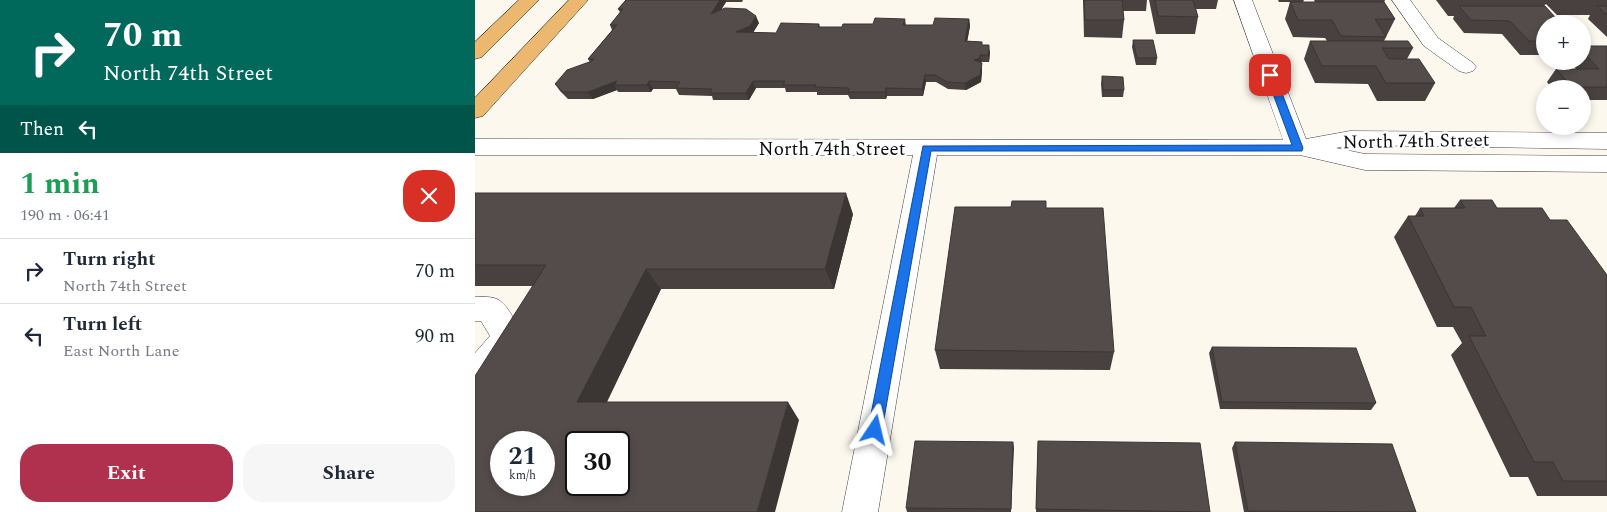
<!DOCTYPE html>
<meta charset="utf-8">
<style>
body{margin:0;font-family:Spectral,serif;background:#f6f6f7;color:#1f2937;height:100vh;display:flex;flex-direction:column;font-size:19px;white-space:nowrap}
*{box-sizing:border-box;margin:0}
p{font-size:16px;color:#747a83}
.icon{flex:none;width:28px;height:28px;fill:none;stroke:currentColor;stroke-width:2;stroke-linecap:round;stroke-linejoin:round}
.map{position:relative;flex:1;overflow:hidden}
.panel{display:flex;flex-direction:column;background:#fff;width:475px}
.panel>*{flex:none}
.top-card{background:#00695c;color:#fff;overflow:hidden}
.fabs{position:absolute;left:1061px;top:15px;display:grid;gap:10px}
.fabs a{display:grid;place-items:center;width:55px;height:55px;border-radius:50%;background:#fff;box-shadow:0 2px 8px #0003;font-size:25px}
.speed{position:absolute;left:15px;top:431px;display:flex;gap:10px;font-size:25px;font-weight:700;text-align:center}
.speed>*{display:grid;place-content:center;width:65px;height:65px;border-radius:50%;background:#fff;box-shadow:0 2px 8px #0003;line-height:1}
.speed small{font-size:12px;font-weight:400}
.speed .limit{border:2px solid #111;border-radius:8px;background:#fff;color:#111}
.pin{position:absolute;display:grid;place-items:center;width:42px;height:42px;color:#fff;margin:-21px;border-radius:10px;box-shadow:0 2px 8px #0006}
.me{position:absolute;width:55px;margin:-28px;rotate:10deg;stroke-linejoin:round;filter:drop-shadow(0 0 4px #0008)}
.turn{display:flex;align-items:center;gap:18px;height:105px;padding:0 20px;font-size:22px}
.turn .icon{width:65px;height:65px;stroke-width:2.5}
.turn b{display:block;font-size:35px;line-height:42px}
.then{display:flex;align-items:center;height:48px;padding:0 20px;background:#0003;gap:10px;font-size:19px}
.round{display:grid;place-items:center;flex:none;width:52px;height:52px;border-radius:20px;background:#f6f6f7}
.head{display:flex;align-items:center;justify-content:space-between;height:85px;padding:0 20px}
h1{font-size:30px;font-weight:700;line-height:38px;color:#1e9e55}
.cta{display:flex;gap:10px;margin-top:auto;padding:10px 20px}
.cta a{flex:1;height:58px;border-radius:20px;background:#b0314e;color:#fff;font-size:20px;font-weight:700;line-height:58px;text-align:center}
.cta a+a{background:#f6f6f7;color:#1f2937}
ul{padding:0;list-style:none}
li{display:flex;align-items:center;gap:15px;height:65px;padding:0 20px;border-top:1px solid #e0e1e3}
li div{flex:1}
li b{display:block;font-size:19px}
li em{font-style:normal}
main{display:flex;flex:1;min-height:0}
.map>svg:first-child{display:block}
</style>
<main>
<section class="panel">
<div class="top-card">
<div class="turn"><svg class="icon" aria-label="right" viewBox="0 0 24 24"><path d="M7 20v-9h11M14 6l5 5-5 5"/></svg><div><b>70 m</b>North 74th Street</div></div>
<div class="then">Then<svg class="icon" aria-label="left" viewBox="0 0 24 24"><path d="M17 20v-9H6M10 6l-5 5 5 5"/></svg></div>
</div>
<div class="head"><div><h1>1 min</h1><p>190 m · 06:41</p></div><a class="round" style="background:#d93025;color:#fff"><svg class="icon" aria-label="close" viewBox="0 0 24 24"><path d="M6 6l12 12M18 6L6 18"/></svg></a></div>
<ul>
<li><svg class="icon" aria-label="right" viewBox="0 0 24 24"><path d="M7 20v-9h11M14 6l5 5-5 5"/></svg><div><b>Turn right</b><p>North 74th Street</p></div><em>70 m</em></li>
<li><svg class="icon" aria-label="left" viewBox="0 0 24 24"><path d="M17 20v-9H6M10 6l-5 5 5 5"/></svg><div><b>Turn left</b><p>East North Lane</p></div><em>90 m</em></li>
</ul>
<div class="cta"><a>Exit</a><a>Share</a></div>
</section>
<div class="map">
<svg width="1132" height="512" viewBox="0 0 1132 512">
<rect width="100%" height="100%" fill="#fdf8ee"/>
<g fill="none" stroke-linecap="round" stroke-linejoin="round">
<defs>
<path id="minor" d="M759,0H777L831,139L875,131L1132,133V149L875,145L861,148L890,154L1132,156V172L890,170L825,155H462L403,512H367L438,155H0V139L808,140Z
M917,0H935L963,38L998,63L1001,67L998,71L991,73L984,71L949,46Z
M0,297C8,297 17,296 24,300C35,308 44,327 46,339C36,360 22,378 0,386V353L15,336L6,321H0Z"/>
<path id="major" d="M44,0H64L7,57L0,59V42Z
M94,0H113L8,116L0,118V98Z"/>
</defs>
<use href="#minor" stroke="#404040" stroke-width="1"/>
<use href="#major" stroke="#1e1e1e" stroke-width="1"/>
<use href="#minor" fill="#fff" fill-rule="evenodd"/>
<use href="#major" fill="#ecb76f" fill-rule="evenodd"/>
</g>
<path fill="#484140" d="M151,0H268L267,2H251L246,10L284,23L278,32L301,33L344,24L345,27H367L398,24L430,19L431,25H458L494,19L495,26L492,41L507,42V45L515,52L514,62H506L507,71L506,82L491,90L473,89L461,82H451L448,96H412L411,99H375L373,95H342V92H311L310,88H281L274,100H238L237,96L204,95L201,89H178L176,92H143L142,90L118,99H93L85,91L80,84L115,62L113,59L137,30L135,25L145,12L143,9Z
M608,0H672L671,11H648L649,20L647,38L609,37Z
M674,0H743L741,9H721L723,17L720,34H681Z
M803,0H829L828,2H840L839,0H910L909,3L920,19L909,41L938,48L932,59L960,83L950,101H902L893,84L840,83L829,59L835,41H852L850,38L818,37L810,19L815,2H804Z
M961,0H1132V37L1113,19L1115,15H1082L1071,4L1069,6L1080,17L1078,20L1070,24V55H1045L1027,34L989,33L978,19L979,16H973Z
M658,40L682,58L681,65H661L657,47Z
M1108,46H1132V100H1108V89H1077L1072,82L1081,69H1101L1094,61H1108Z
M627,76L649,90L648,97H627L626,84Z
M0,193L378,214L359,289H186L132,402L324,420L0,512L58,286H0Z
M985,200L1075,220L1132,275V496H1062L1053,477H1035L976,355L987,343L978,327H962L919,237L933,216H940L945,208H979Z
M571,208L639,352L635,370L465,369L460,350Z
M737,347L901,403L896,410L745,409L734,353Z
M563,441L735,512H561Z
M538,442L536,512H432L431,508Z
M760,442L941,512H769L757,448Z"/>
<path fill="#3b3534" d="M245,0H250L251,2L239,21L236,14Z
M281,16L284,23L278,33L261,32Z
M494,19L495,26L491,48L490,41Z
M514,45L515,52L514,62L513,55Z
M505,55L506,62L505,65L499,60Z
M507,63V71L506,82L491,90L490,83Z
M450,75L451,82L448,96L447,89Z
M142,81L139,85L142,90L118,99L113,92Z
M174,81L178,89L176,92L172,85Z
M278,81L281,88L274,100L271,93Z
M411,88L412,96L411,99L410,92Z
M371,193L378,214L359,289L350,269Z
M171,269L186,289L123,420L102,402Z
M313,402L324,420L300,512H282Z
M538,442L539,448L536,512V509Z"/>
<path fill="#544c4a" stroke="#3b3534" fill-rule="evenodd" d="M151,0H245L236,14L250,8L271,9L281,16L275,26L261,32L301,33L306,23L344,24L343,27H367L368,24H398L400,18L430,19L428,25H458L460,18L494,19L490,41L507,42V45H514L513,55H505V58L499,60L507,63L505,75L490,83L472,82L460,75H450L447,89L411,88L410,92H373L374,88L340,87L341,85H308L310,81H278L271,93H235L237,89L201,88L205,82L174,81L172,85H139L142,81L113,92H88L80,84L92,70L117,61L119,59H113L142,25H135L148,9H143Z
M609,0H647L649,20H610Z
M680,0H718L723,17L683,16Z
M815,2H909L920,19H900L911,37L866,36L857,20H823Z
M984,6H1070L1080,17H1075L1081,24H1070V41H1054L1035,21L996,20Z
M1122,6H1132V15Z
M658,40H678L682,58H662Z
M835,41H933L938,48H907L914,59H944L960,83H911L901,66H847Z
M1108,46H1132V87H1097L1081,69H1124L1108,52Z
M627,76L648,77L649,90H628Z
M0,193H371L350,269H171L102,402H313L282,512H0V376L71,265H0ZM26,442H69V485H26ZM101,442H144V485H101Z
M985,200H1017L1022,208H1067L1075,220H1092L1132,275V481H1088L1078,462H1059L994,336H1011L996,307H979L933,216H949L945,208H990Z
M537,201H571V208H628L639,352L460,350L480,207H536Z
M737,347L881,348L901,403L747,402Z
M440,441L538,442L536,509L431,508Z
M563,441L725,443L735,512L561,509Z
M760,442L917,444L941,512L773,511Z"/>
<path fill="#1a73e8" stroke="#114b97" d="M795,72L800,75L828,148L827,151H456L407,430L405,434L400,436L395,434L393,430L448,146L817,145L791,75Z"/>
<g text-anchor="middle" stroke-width="5" stroke-linejoin="round" paint-order="stroke">
<g font-size="19" fill="#0d0d0d" stroke="#fff">
<text transform="translate(941 140) rotate(-1)" y="7">North 74th Street</text>
<text x="357" y="155">North 74th Street</text>
</g>
</g>
</svg>
<div class="fabs">
<a>+</a>
<a>−</a>
</div>
<div class="speed"><div>21<small>km/h</small></div><div class="limit">30</div></div>
<div class="pin" style="left:795px;top:75px;background:#d93025"><svg class="icon" aria-label="arrive" viewBox="0 0 24 24"><path d="M6 21V4h12l-3 4 3 4H6"/></svg></div>
<svg class="me" style="left:400px;top:430px" viewBox="-20 -20 40 40"><path d="M0-17L14 15 0 8-14 15z" fill="#1a73e8" stroke="#fff" stroke-width="4"/></svg>
</div>
</main>
